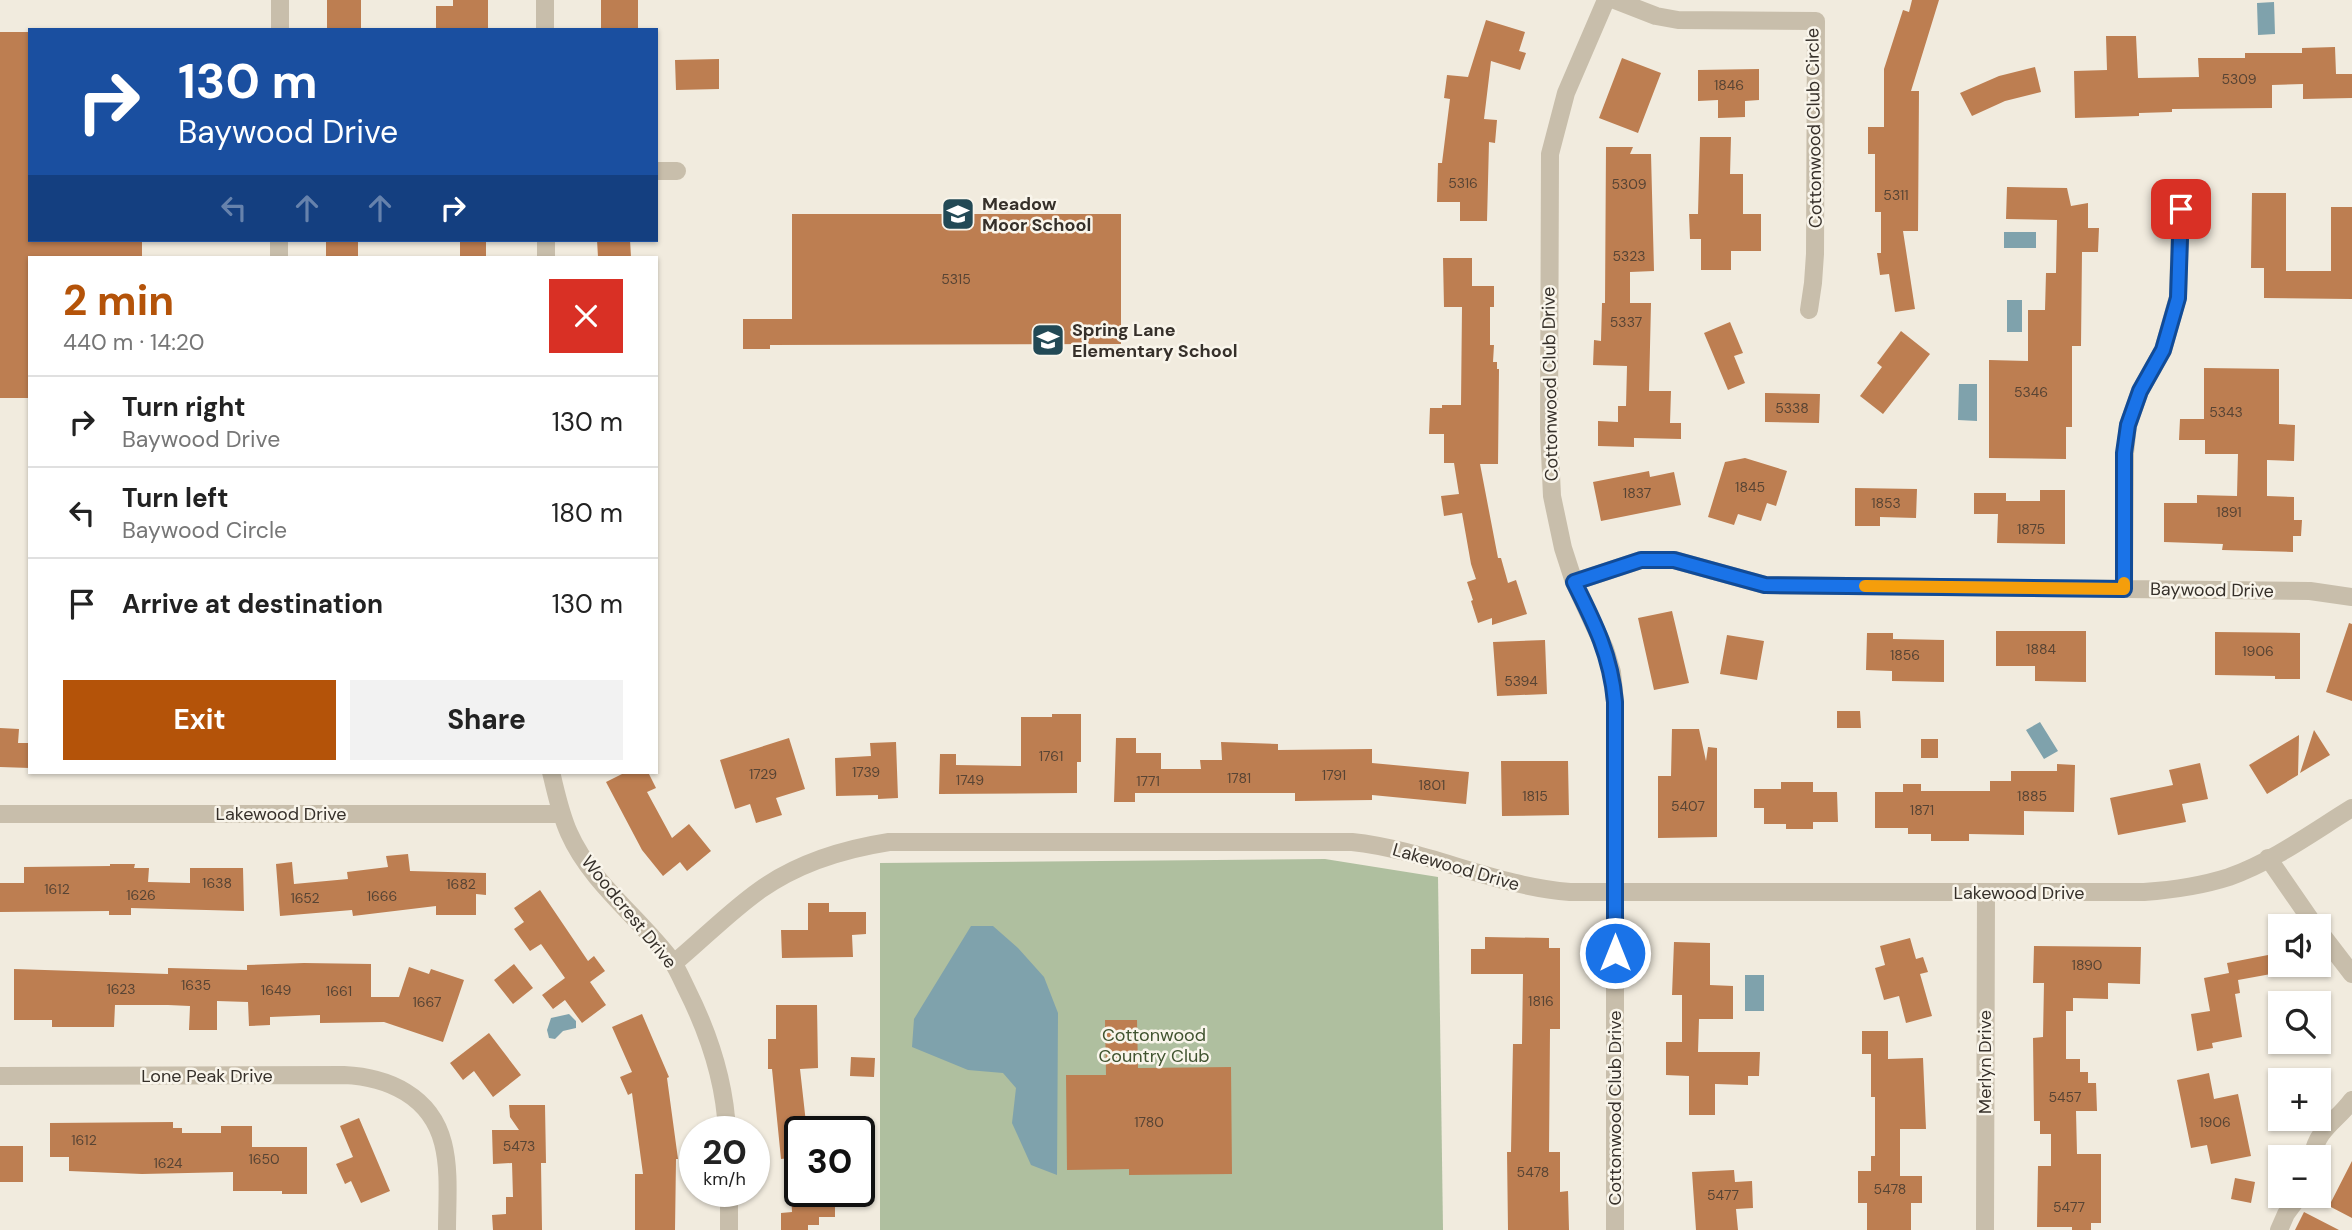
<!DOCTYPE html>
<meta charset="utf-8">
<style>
body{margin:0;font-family:"DM Sans",sans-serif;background:#f2f2f2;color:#222;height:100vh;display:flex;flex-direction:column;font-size:26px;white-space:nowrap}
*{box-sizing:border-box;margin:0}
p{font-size:23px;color:#767676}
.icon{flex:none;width:38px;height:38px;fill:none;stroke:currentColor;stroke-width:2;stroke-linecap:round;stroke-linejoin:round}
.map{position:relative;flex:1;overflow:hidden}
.panel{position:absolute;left:28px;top:256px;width:630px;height:518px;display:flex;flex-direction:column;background:#fff;border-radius:0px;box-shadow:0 2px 5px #0004}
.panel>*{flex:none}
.guide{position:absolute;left:28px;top:28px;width:630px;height:214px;border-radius:0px;box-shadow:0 2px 5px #0004;background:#1a4fa0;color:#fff;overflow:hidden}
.fabs{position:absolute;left:2268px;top:914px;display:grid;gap:14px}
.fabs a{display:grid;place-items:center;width:63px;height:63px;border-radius:0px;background:#fff;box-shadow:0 2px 5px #0004;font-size:35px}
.speed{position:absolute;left:679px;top:1116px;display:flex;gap:14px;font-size:35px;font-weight:700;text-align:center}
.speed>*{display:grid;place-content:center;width:91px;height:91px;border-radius:50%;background:#fff;box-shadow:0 2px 5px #0004;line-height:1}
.speed small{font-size:18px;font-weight:400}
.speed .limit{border:4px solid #111;border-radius:10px;background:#fff;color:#111}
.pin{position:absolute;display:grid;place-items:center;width:60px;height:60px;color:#fff;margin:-30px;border-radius:14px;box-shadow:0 4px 10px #0006}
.me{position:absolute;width:77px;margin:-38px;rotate:0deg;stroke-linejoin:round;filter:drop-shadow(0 0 5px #0008)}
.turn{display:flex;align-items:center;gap:24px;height:147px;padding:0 35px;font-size:32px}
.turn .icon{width:91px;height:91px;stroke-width:2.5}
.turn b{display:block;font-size:49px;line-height:60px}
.lanes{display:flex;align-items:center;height:66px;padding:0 35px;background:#0003;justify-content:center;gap:35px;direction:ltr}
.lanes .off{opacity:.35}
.round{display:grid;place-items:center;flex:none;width:74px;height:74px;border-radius:0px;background:#f2f2f2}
.overview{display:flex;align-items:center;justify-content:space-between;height:119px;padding:0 35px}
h1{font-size:42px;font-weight:700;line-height:52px;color:#b45309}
.primary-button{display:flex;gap:14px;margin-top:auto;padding:14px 35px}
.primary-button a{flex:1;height:80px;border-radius:0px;background:#b45309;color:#fff;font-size:28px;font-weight:700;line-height:80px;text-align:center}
.primary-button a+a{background:#f2f2f2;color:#222}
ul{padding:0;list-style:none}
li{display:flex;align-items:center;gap:21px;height:91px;padding:0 35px;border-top:2px solid #e0e0e0}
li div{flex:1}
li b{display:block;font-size:26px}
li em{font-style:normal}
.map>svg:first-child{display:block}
</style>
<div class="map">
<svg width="2352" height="1230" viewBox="0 0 2352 1230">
<rect width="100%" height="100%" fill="#f1ebde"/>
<path fill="#afbf9f" d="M1325,859L1438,877L1443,1230H880V863Z"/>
<path fill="#7fa2ac" d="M2274,2L2275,34L2258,35L2257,3Z
M2004,232H2036V248H2004Z
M2007,300H2022V332H2007Z
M1959,384H1977V421L1958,420Z
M2040,722L2058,751L2044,759L2026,730Z
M971,926H993L1018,948L1044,977L1058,1013L1057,1175L1031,1165L1012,1123L1016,1088L1003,1073L968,1070L912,1047L914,1019Z
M1745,975H1764V1011H1745Z
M569,1014L576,1021V1028L563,1031L555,1039L549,1038L547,1030L551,1018Z"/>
<path fill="#bd7e51" d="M327,0H361V30H327Z
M453,0H488V30H436V6H453Z
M601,0H638V30H601Z
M1912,0H1939L1911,91H1919L1918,231H1903L1915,309L1895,312L1889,274L1880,275L1877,253H1881V212H1875V154H1868V127H1884V69L1903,10L1909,12Z
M1486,20L1525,32L1519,51L1526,53L1520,70L1491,61L1484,119L1497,120L1495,143L1489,142L1487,221H1460V202H1437L1438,163H1442L1450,99L1444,98L1447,75L1468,77Z
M0,32H30V240H142V257H30V398H0Z
M2106,36H2136L2138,78L2199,77L2198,58H2245V53H2302V48L2335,47L2336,74H2352V98L2303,99V84L2272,85V108L2172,109V112L2139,113V116L2075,118L2074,71L2107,70Z
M1622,58L1661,73L1638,133L1599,118Z
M719,59V89L676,90L675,60Z
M2035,67L2041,92L2005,101L1972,116L1960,93L1999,76Z
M1759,69V100L1745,101V117L1718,118V100L1698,101V70Z
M1700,137H1731L1730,174H1743V214H1761V251H1731V270H1701V239H1690L1689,214H1698Z
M1606,147H1633L1630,154H1651L1654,271L1630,272V303H1651L1649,391H1671L1670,423H1681V439L1634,438V447L1598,446V421L1618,422V406H1626L1627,366L1593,365L1594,340L1601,341L1602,303H1605Z
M2007,187L2067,188L2071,206L2088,203V228H2099L2098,252H2082L2081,346H2072V427H2066V459L1989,458V360L2028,361V310H2045L2046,273H2056L2057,220L2006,219Z
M2252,193H2286V271H2331V207H2352V299L2264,298V268H2251Z
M792,214H1121V344L770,345V349H743V319H792Z
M326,240H358V257H326Z
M460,240H486V257H460Z
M597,240H630L631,257H598Z
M1443,258H1472V286H1494V307H1490V345H1494L1493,362H1497V369H1499L1498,464H1480L1498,558H1501L1508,583L1516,580L1527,614L1492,625V618L1478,623L1471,601L1473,600L1467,582L1476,579L1471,564L1462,513L1444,516L1441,496L1459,494L1454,463H1444V434H1429L1430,408H1442V405H1461L1462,307H1444Z
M1730,322L1743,353L1734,356L1745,383L1728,390L1704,333Z
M1901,331L1930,354L1883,414L1860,396L1882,367L1877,363Z
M2204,368L2279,369V424L2295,425L2294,461L2267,460V496L2294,497V520H2302L2301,536H2293V552L2222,550L2223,544L2164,542V503H2197V495L2237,496L2238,454H2205V440H2179L2180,419H2204Z
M1765,393L1820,394L1819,423L1765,422Z
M1745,458L1787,471L1776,506L1767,503L1761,521L1738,514L1734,525L1708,517L1725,462Z
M1649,471L1650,477L1674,472L1681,505L1601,521L1593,482Z
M1855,488L1917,489L1916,518L1880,517V526H1855Z
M2040,490H2065V544L1997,543L1998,514H1974V493H2006V501H2040Z
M1672,611L1689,683L1654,690L1638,618Z
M2349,623L2352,624V701L2326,692Z
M1996,631H2086V682L2035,681V666H1996Z
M2215,632L2300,633V679H2275V676L2215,675Z
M1867,633H1893V639L1944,640V682L1892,681V671L1866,670Z
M1727,635L1764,641L1757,680L1720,674Z
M1545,640L1547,694L1497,696L1493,642Z
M1837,711H1860L1861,728H1837Z
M1052,714H1081V762H1077V793L939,794L940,754H956V765L1021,766V717H1052Z
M0,728L19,729L18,743H30V768L0,767Z
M1672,729H1699L1706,761L1708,747L1717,748V837L1658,838V776H1671Z
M2314,730L2330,755L2300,773Z
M2299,735L2298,775L2267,794L2249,765Z
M789,738L805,789L776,798L782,815L756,823L750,804L735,809L720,760Z
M1116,738H1136V753H1161V769H1201L1200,760H1222L1221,742L1278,744V750L1372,749V763L1469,772L1466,804L1372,795V800L1295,801V793H1135V802H1114Z
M1921,739H1938V758H1921Z
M896,742L898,798L878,799V795L836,796L835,758L871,756L870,743Z
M1501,761H1568L1569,815L1502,816Z
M2200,763L2208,799L2182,804L2186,822L2118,835L2110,798L2173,785L2169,770Z
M2057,764L2075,765L2074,812L2024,811V835L1969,834V841H1931V834H1908V828H1875V792H1903V784H1921V791H1990V781H2011V771H2057Z
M626,772H648L656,788L647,792L672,838L689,824L711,851L687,871L680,862L663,876L642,850L606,782Z
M1781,782H1813V792H1837L1838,822H1813V829H1786V824H1764V808H1754V789H1781Z
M408,854L410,871L486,873V895L476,894V915H436V906L353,916L352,910L280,916L276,864L292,862L294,884L348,879L347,872L388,867L386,856Z
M110,864H135L134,868H149L148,882L190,883V868H243L244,911L131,908V915H109V911L0,912V883H24V867L110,866Z
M540,890L588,961L594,956L605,971L590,982L606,1005L582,1023L565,1000L553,1009L542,995L565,978L541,944L530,951L514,929L524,922L514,908Z
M808,903H829V912H866V934L852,935L853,957L782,958L781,930H808Z
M1485,937L1549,938V948H1560V1029H1550L1549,1152H1560V1192L1568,1191L1569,1230H1508L1507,1152H1511L1513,1044H1522L1523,974H1471V949H1485Z
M1910,938L1916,959L1923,957L1928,972L1920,974L1932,1016L1906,1023L1899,996L1884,1000L1875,968L1885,965L1880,946Z
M1674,942L1710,943V985L1733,986V1019H1699L1698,1052H1760L1759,1076H1748V1085L1715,1084V1115H1689V1076L1666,1075V1042H1682V995H1672Z
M2034,946L2141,947L2140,984L2108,983V999L2073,998V1011H2066V1059H2080V1072H2088V1083H2096L2097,1111H2076L2077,1154H2101V1223H2091V1230H2072V1227H2037L2038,1166H2051V1134H2040V1121H2034L2033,1038L2043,1037L2044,983H2033Z
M2268,955L2271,974L2238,980L2240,993L2235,994L2242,1037L2212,1043L2213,1048L2197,1051L2191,1014L2210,1011L2204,978L2229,973L2227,963Z
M304,963L371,964V997H399L409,967L429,974L431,969L464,980L443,1042L384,1022L320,1023V1015L270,1017V1025L249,1026L248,1002L217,1001V1030H189L190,1006L168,1005H115L114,1027H52V1020H14V969L168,974V968L247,970V965Z
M514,964L533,988L513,1004L494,980Z
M776,1005H817L818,1068L800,1069L807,1132H800V1157L781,1159L772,1069H768V1039H776Z
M642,1014L669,1077L667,1078L678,1159H676L675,1230H635V1174H643L632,1093L628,1095L620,1077L632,1072L612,1027Z
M1105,1020H1137L1138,1068L1231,1067L1232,1174L1129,1175V1169L1067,1170L1066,1075H1106Z
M1862,1031H1888V1059L1923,1058L1926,1129H1900V1176H1922V1203H1911V1230H1867V1203H1858V1171H1871V1156H1875V1097H1871V1054H1862Z
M489,1033L521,1075L493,1097L474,1071L463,1080L450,1063Z
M851,1057L875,1058L874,1077L850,1076Z
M2209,1073L2214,1099L2238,1094L2251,1156L2211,1164L2207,1145L2191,1148L2177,1080Z
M509,1105H545L546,1163H541L542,1230H493L492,1215L506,1214V1197H513L512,1163L493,1164L492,1130H519L510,1117Z
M359,1118L390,1191L361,1203L351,1181L345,1184L336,1164L353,1157L340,1126Z
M173,1122V1128H182V1133H221V1126H252V1147H307V1194H282V1191H233V1172L142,1174L69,1171V1157H50V1123Z
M0,1146H23V1182H0Z
M2352,1161V1218L2329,1206Z
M1734,1170L1735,1182L1752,1181L1753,1208L1736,1209L1738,1230H1696L1692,1172Z
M2235,1178L2255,1182L2251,1203L2231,1199Z
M791,1192H835V1217H819V1225H808V1230H781V1213L792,1212Z
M2304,1212L2339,1230H2295Z"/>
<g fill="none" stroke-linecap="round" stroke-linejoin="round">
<path stroke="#c8beab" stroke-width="18" d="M545,0V30
M1606,0L1566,93L1550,154L1549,431L1552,496L1563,548L1574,582L1605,649L1612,672L1615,702V1230
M1615,0L1656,16L1678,20L1816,21L1815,254L1813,283L1809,310
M280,30V0
M656,171H677
M279,257V240
M546,257V240
M1574,582L1641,560H1674L1765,585L2310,591L2352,597
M2124,589L2125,453L2128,425L2140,391L2163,350L2178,297L2181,191
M551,772C556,792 560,813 569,833C591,883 640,918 672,961C678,970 682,980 687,990C709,1034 725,1083 727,1132
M0,814H561
M2268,858L2315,926
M2319,931L2352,974
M674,963C703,939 729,912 760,890C798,863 844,849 889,842H1352C1427,850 1494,886 1570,892H2144C2172,890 2201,886 2229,877C2272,862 2313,832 2352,808
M0,1076L344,1075C388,1077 431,1096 443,1143C450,1170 447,1202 447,1230
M2312,1157C2318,1127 2336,1122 2352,1100
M729,1192V1230
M1985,1230L1986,893
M2279,1230L2286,1214L2300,1195"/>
</g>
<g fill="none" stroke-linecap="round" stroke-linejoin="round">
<defs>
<path id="route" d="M1615,953V702C1611,656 1595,624 1574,582L1641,560H1674L1765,585L2124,589V453L2128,425L2140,391L2163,350L2178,298L2181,209"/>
</defs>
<use href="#route" stroke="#114b97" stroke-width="18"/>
<use href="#route" stroke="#1a73e8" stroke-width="12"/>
<path stroke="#f59e0b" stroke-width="12" d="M1865,586L2124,589V583"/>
</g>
<defs>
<symbol id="school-square" viewBox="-11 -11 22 22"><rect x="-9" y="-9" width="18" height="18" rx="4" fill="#224955" stroke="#f9f5eb"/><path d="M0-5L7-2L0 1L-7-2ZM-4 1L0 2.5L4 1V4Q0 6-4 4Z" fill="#fff"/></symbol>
</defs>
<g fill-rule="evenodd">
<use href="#school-square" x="939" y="195" width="38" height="38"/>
<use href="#school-square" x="1029" y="321" width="38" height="38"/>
</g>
<g text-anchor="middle" stroke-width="5" stroke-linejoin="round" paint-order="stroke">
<g font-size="14" fill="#584434">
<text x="2239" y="84">5309</text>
<text x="1729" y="90">1846</text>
<text x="1463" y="188">5316</text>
<text x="1629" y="189">5309</text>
<text x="1896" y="200">5311</text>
<text x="1629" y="261">5323</text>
<text x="956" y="284">5315</text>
<text x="1626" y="327">5337</text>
<text x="2031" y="397">5346</text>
<text x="1792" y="413">5338</text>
<text x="2226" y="417">5343</text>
<text x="1750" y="492">1845</text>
<text x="1637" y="498">1837</text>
<text x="1886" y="508">1853</text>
<text x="2229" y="517">1891</text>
<text x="2031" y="534">1875</text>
<text x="2041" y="654">1884</text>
<text x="2258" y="656">1906</text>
<text x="1905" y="660">1856</text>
<text x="1521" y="686">5394</text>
<text x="1051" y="761">1761</text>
<text x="866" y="777">1739</text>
<text x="763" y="779">1729</text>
<text x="1334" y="780">1791</text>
<text x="1239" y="783">1781</text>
<text x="970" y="785">1749</text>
<text x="1148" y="786">1771</text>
<text x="1432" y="790">1801</text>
<text x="1535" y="801">1815</text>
<text x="2032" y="801">1885</text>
<text x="1688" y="811">5407</text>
<text x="1922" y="815">1871</text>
<text x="217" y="888">1638</text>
<text x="461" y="889">1682</text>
<text x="57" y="894">1612</text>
<text x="141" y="900">1626</text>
<text x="382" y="901">1666</text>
<text x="305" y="903">1652</text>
<text x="2087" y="970">1890</text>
<text x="196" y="990">1635</text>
<text x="121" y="994">1623</text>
<text x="276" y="995">1649</text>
<text x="339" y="996">1661</text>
<text x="1541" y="1006">1816</text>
<text x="427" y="1007">1667</text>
<text x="2065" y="1102">5457</text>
<text x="1149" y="1127">1780</text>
<text x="2215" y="1127">1906</text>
<text x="84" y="1145">1612</text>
<text x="519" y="1151">5473</text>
<text x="264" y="1164">1650</text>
<text x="168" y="1168">1624</text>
<text x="1533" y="1177">5478</text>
<text x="1890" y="1194">5478</text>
<text x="1723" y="1200">5477</text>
<text x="2069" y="1212">5477</text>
</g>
<g font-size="18" fill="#36302a" stroke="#f9f5eb">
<text transform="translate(1814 128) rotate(-91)" y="6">Cottonwood Club Circle</text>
<text transform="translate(1550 384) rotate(-91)" y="6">Cottonwood Club Drive</text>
<text transform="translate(2212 590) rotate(1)" y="6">Baywood Drive</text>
<text x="281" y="820">Lakewood Drive</text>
<text transform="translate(1456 867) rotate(16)" y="6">Lakewood Drive</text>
<text x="2019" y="899">Lakewood Drive</text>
<text transform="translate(629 912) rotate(51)" y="6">Woodcrest Drive</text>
<text transform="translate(1985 1062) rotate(-90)" y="6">Merlyn Drive</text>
<text x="207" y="1082">Lone Peak Drive</text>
<text transform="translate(1615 1108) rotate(-90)" y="6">Cottonwood Club Drive</text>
</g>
<g font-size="18" font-weight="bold" fill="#36302a" stroke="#f9f5eb" text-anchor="start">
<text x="982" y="210">Meadow<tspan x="982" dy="21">Moor School</tspan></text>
<text x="1072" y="336">Spring Lane<tspan x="1072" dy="21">Elementary School</tspan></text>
</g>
<g font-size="18" fill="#40532f" stroke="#f9f5eb">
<text x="1154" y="1041">Cottonwood<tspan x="1154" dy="21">Country Club</tspan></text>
</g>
</g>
</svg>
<div class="fabs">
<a><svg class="icon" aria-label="sound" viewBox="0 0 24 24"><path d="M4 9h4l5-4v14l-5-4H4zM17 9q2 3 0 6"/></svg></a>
<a><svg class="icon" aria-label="search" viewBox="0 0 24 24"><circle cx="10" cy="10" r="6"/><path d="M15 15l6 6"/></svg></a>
<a>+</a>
<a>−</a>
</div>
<div class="speed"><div>20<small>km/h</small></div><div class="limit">30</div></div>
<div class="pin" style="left:2181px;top:209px;background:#d93025"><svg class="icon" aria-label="arrive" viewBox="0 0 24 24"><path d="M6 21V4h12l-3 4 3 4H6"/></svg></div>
<svg class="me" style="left:1615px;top:953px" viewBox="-20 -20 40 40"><circle r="17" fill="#1a73e8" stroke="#fff" stroke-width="3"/><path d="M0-11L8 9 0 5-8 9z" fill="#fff"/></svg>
<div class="guide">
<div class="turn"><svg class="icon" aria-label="right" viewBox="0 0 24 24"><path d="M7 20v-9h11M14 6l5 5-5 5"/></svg><div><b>130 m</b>Baywood Drive</div></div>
<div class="lanes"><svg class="icon off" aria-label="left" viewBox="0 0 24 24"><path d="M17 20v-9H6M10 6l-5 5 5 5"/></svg><svg class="icon off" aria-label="ahead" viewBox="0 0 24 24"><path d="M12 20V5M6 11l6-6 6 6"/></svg><svg class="icon off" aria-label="ahead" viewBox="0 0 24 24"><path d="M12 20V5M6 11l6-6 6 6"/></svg><svg class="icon" aria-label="right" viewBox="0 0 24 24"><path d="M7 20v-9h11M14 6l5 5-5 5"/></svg></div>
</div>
<section class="panel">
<div class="overview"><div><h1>2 min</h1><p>440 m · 14:20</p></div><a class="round" style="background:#d93025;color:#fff"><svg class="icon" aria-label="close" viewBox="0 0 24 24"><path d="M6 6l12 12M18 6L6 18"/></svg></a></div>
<ul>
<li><svg class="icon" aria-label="right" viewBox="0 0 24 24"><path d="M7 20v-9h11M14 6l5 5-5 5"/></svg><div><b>Turn right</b><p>Baywood Drive</p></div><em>130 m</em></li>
<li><svg class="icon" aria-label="left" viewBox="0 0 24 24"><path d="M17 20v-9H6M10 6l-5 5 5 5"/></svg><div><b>Turn left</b><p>Baywood Circle</p></div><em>180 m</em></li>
<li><svg class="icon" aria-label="arrive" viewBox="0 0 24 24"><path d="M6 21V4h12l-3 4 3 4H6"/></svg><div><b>Arrive at destination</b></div><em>130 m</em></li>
</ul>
<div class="primary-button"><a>Exit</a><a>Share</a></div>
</section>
</div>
